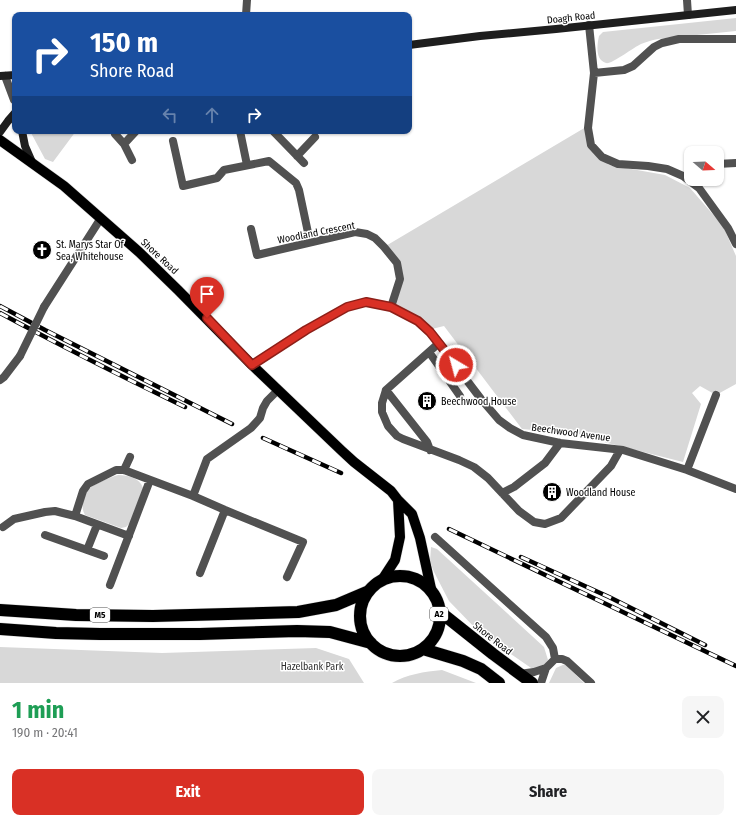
<!DOCTYPE html>
<meta charset="utf-8">
<style>
body{margin:0;font-family:"Fira Sans Condensed",sans-serif;background:#f6f6f6;color:#202124;height:100vh;display:flex;flex-direction:column;font-size:15px;white-space:nowrap}
*{box-sizing:border-box;margin:0}
p{font-size:13px;color:#757577}
.icon{flex:none;width:22px;height:22px;fill:none;stroke:currentColor;stroke-width:2;stroke-linecap:round;stroke-linejoin:round}
.map{position:relative;height:683px;overflow:hidden}
.side{display:flex;flex-direction:column;background:#fff;flex:1}
.side>*{flex:none}
.top-card{position:absolute;left:12px;top:12px;width:400px;height:122px;border-radius:8px;box-shadow:0 1px 3px #0004;background:#1a4fa0;color:#fff;overflow:hidden}
.needle{width:26px;rotate:109deg}
.controls{position:absolute;left:684px;top:146px;display:grid;gap:8px}
.controls a{display:grid;place-items:center;width:40px;height:40px;border-radius:8px;background:#fff;box-shadow:0 1px 3px #0004;font-size:20px}
.pin{position:absolute;display:grid;place-items:center;width:34px;height:34px;color:#fff;margin:-41px -17px;border-radius:50% 50% 50% 0;rotate:-45deg;box-shadow:0 0 4px #0007}
.pin .icon{rotate:45deg}
.me{position:absolute;width:44px;margin:-22px;rotate:323deg;stroke-linejoin:round;filter:drop-shadow(0 0 3px #0008)}
.turn{display:flex;align-items:center;gap:14px;height:84px;padding:0 12px;font-size:18px}
.turn .icon{width:52px;height:52px;stroke-width:2.5}
.turn b{display:block;font-size:28px;line-height:34px}
.lanes{display:flex;align-items:center;height:38px;padding:0 12px;background:#0003;justify-content:center;gap:20px;direction:ltr}
.lanes .off{opacity:.35}
.round{display:grid;place-items:center;flex:none;width:42px;height:42px;border-radius:8px;background:#f6f6f6}
.headline{display:flex;align-items:center;justify-content:space-between;height:68px;padding:0 12px}
h1{font-size:24px;font-weight:700;line-height:30px;color:#1e9e55}
.button{display:flex;gap:8px;margin-top:auto;padding:8px 12px}
.button a{flex:1;height:46px;border-radius:8px;background:#d93025;color:#fff;font-size:16px;font-weight:700;line-height:46px;text-align:center}
.button a+a{background:#f6f6f6;color:#202124}
.map>svg:first-child{display:block}
</style>
<div class="map">
<svg width="736" height="683" viewBox="0 0 736 683">
<rect width="100%" height="100%" fill="#fff"/>
<path fill="#d8d8d8" d="M736,18V31C720,33 703,34 687,36C671,37 656,38 641,44C634,47 611,65 606,63C595,60 597,45 599,36L603,32Z
M586,127L589,147L609,165L665,175L690,188L723,226L736,256V384L716,395L700,386L692,393L701,404L683,462L588,438L590,433L587,435L522,429L444,326L428,330L391,307L399,267L384,247Z
M30,131H76L53,162L45,159Z
M118,475C128,475 140,478 143,488L130,523L126,527L121,528L85,515C83,511 82,508 83,503C84,499 85,495 87,491C91,485 111,477 118,475Z
M431,547L437,549L544,647L548,660L543,666L534,670L478,631L449,601L434,572L430,562Z
M0,647L162,653L316,648L349,659L364,683H0Z
M565,664L584,683H549L556,668Z
M442,670L476,683H392C407,674 424,672 442,670Z"/>
<g fill="none" stroke-linecap="round" stroke-linejoin="round">
<defs>
<path id="primary" d="M0,140L64,186L139,252L178,290L252,365L342,451L354,462L391,491L398,500L412,514L420,538L432,593
M382,580L395,560L400,537L398,500"/>
<path id="highway" d="M360 616a40 40 0 1 1 80 0a40 40 0 1 1-80 0Z
M0,610L76,615L153,616L298,612L336,605L369,591
M439,611L493,654L532,683
M0,629L56,633L100,634H200L297,631L330,632L371,643
M423,649L463,661L481,669L499,683"/>
</defs>
<use href="#primary" stroke="#dbdbdb" stroke-width="11"/>
<use href="#highway" stroke="#dbdbdb" stroke-width="13"/>
<path stroke="#515151" stroke-width="8" d="M687,0L688,15
M246,15L247,0
M589,25L594,73L588,128L591,145L602,157L618,164L648,166L667,169L683,176L699,188L728,228L736,244
M594,73L624,70L633,66L654,47L662,43L679,39H736
M5,76L14,100L15,101
M240,131L247,165
M273,131L304,163
M115,134L124,144L132,160
M173,141L183,186L217,178L224,170L269,161L296,183L299,190L310,242
M124,144L136,131
M297,156L315,137
M717,164L736,163
M251,229L257,255L355,232L367,234L375,238L384,247L397,263L400,279L391,307
M44,307L101,218
M439,343L386,390L382,403V412L388,426L397,436L403,439L459,460L474,467L488,478L519,511L534,522L545,524L561,518L611,466L620,450
M429,352L460,396
M252,365L306,330L347,307L366,302L391,307L418,321L430,332L481,399L499,420L510,428L523,435L560,443L623,450L687,470L736,489
M0,380L4,377L20,356
M386,390L427,442L430,450
M124,470L130,457
M687,470L716,395
M502,493L514,487L545,463L560,443
M193,496L207,459L251,428L260,418L263,408L267,401L278,390
M75,516L83,491L88,484L116,470H124L193,496L225,510L303,542L287,577
M3,527L14,519L45,512L55,511L75,516L129,536
M45,535L104,556
M435,537L546,637L553,648L555,659
M87,550L97,525
M200,573L225,510
M110,585L150,480
M519,674L534,672L546,668L555,659H562L567,661L591,683
M541,683L546,668"/>
<path stroke="#1e1e1e" stroke-width="8" d="M409,45L480,36L556,29L736,10
M0,76L15,75
M22,131L25,146L32,162
M0,132L8,121L15,113"/>
<use href="#primary" stroke="#000" stroke-width="10"/>
<use href="#highway" stroke="#000" stroke-width="12"/>
<defs>
<path id="rail" d="M0,306L45,330L232,424
M0,313C61,346 123,377 185,407
M263,438L341,473
M449,529L736,666
M521,557L609,597L705,645"/>
</defs>
<use href="#rail" stroke="#000" stroke-width="4.5"/>
<use href="#rail" stroke="#fff" stroke-width="3" stroke-dasharray="9" stroke-linecap="butt"/>
<path stroke="#515151" stroke-width="8" d="M20,356L44,307"/>
</g>
<g fill="none" stroke-linecap="round" stroke-linejoin="round">
<defs>
<path id="route" d="M207,318L252,365L306,330L347,307L366,302L391,307L418,321L430,332L456,365"/>
</defs>
<use href="#route" stroke="#8d1f18" stroke-width="10"/>
<use href="#route" stroke="#d93025" stroke-width="7"/>
</g>
<defs>
<symbol id="church-disc" viewBox="-11 -11 22 22"><circle r="9.5" fill="#000" stroke="#fff"/><path d="M-1.2-6h2.4v3.5h3.3v2.4h-3.3V6h-2.4V-.1h-3.3v-2.4h3.3Z" fill="#fff"/></symbol>
<symbol id="building-disc" viewBox="-11 -11 22 22"><circle r="9.5" fill="#000" stroke="#fff"/><path d="M-4-6H4V6H1V3H-1V6H-4ZM-2.5-4.3h1.7v1.8h-1.7ZM.8-4.3h1.7v1.8H.8ZM-2.5-1h1.7V.8h-1.7ZM.8-1h1.7V.8H.8Z" fill="#fff"/></symbol>
</defs>
<g fill-rule="evenodd">
<use href="#church-disc" x="31" y="239" width="22" height="22"/>
<use href="#building-disc" x="416" y="390" width="22" height="22"/>
<use href="#building-disc" x="541" y="481" width="22" height="22"/>
</g>
<g text-anchor="middle" stroke-width="3" stroke-linejoin="round" paint-order="stroke">
<g fill="#fff" stroke="#4c4c4c" stroke-width="1">
<rect x="430" y="607" width="18" height="14" rx="3"/>
<rect x="90" y="608" width="20" height="14" rx="3"/>
</g>
<g font-size="9" font-weight="bold" fill="#000">
<text x="439" y="617">A2</text>
<text x="100" y="618">M5</text>
</g>
<g font-size="10" fill="#000" stroke="#fff">
<text transform="translate(571 17) rotate(-6)" y="4">Doagh Road</text>
<text transform="translate(316 232) rotate(-11)" y="4">Woodland Crescent</text>
<text transform="translate(160 256) rotate(43)" y="4">Shore Road</text>
<text transform="translate(571 432) rotate(8)" y="4">Beechwood Avenue</text>
<text transform="translate(493 638) rotate(38)" y="4">Shore Road</text>
</g>
<g font-size="10" fill="#000" stroke="#fff" text-anchor="start">
<text x="56" y="248">St. Marys Star Of<tspan x="56" dy="12">Sea, Whitehouse</tspan></text>
<text x="441" y="405">Beechwood House</text>
<text x="566" y="496">Woodland House</text>
</g>
<g font-size="10" fill="#2f2f2f" stroke="#fff">
<text x="312" y="670">Hazelbank Park</text>
</g>
</g>
</svg>
<div class="controls">
<a><svg class="needle" viewBox="-14 -14 28 28"><path d="M0-13l5 13h-10z" fill="#e53935"/><path d="M0 13l5-13h-10z" fill="#757577"/></svg></a>
</div>
<div class="pin" style="left:207px;top:318px;background:#d93025"><svg class="icon" aria-label="arrive" viewBox="0 0 24 24"><path d="M6 21V4h12l-3 4 3 4H6"/></svg></div>
<svg class="me" style="left:456px;top:365px" viewBox="-20 -20 40 40"><circle r="17" fill="#d93025" stroke="#fff" stroke-width="3"/><path d="M0-11L8 9 0 5-8 9z" fill="#fff"/></svg>
<div class="top-card">
<div class="turn"><svg class="icon" aria-label="right" viewBox="0 0 24 24"><path d="M7 20v-9h11M14 6l5 5-5 5"/></svg><div><b>150 m</b>Shore Road</div></div>
<div class="lanes"><svg class="icon off" aria-label="left" viewBox="0 0 24 24"><path d="M17 20v-9H6M10 6l-5 5 5 5"/></svg><svg class="icon off" aria-label="ahead" viewBox="0 0 24 24"><path d="M12 20V5M6 11l6-6 6 6"/></svg><svg class="icon" aria-label="right" viewBox="0 0 24 24"><path d="M7 20v-9h11M14 6l5 5-5 5"/></svg></div>
</div>
</div>
<section class="side">
<div class="headline"><div><h1>1 min</h1><p>190 m · 20:41</p></div><a class="round"><svg class="icon" aria-label="close" viewBox="0 0 24 24"><path d="M6 6l12 12M18 6L6 18"/></svg></a></div>
<div class="button"><a>Exit</a><a>Share</a></div>
</section>
